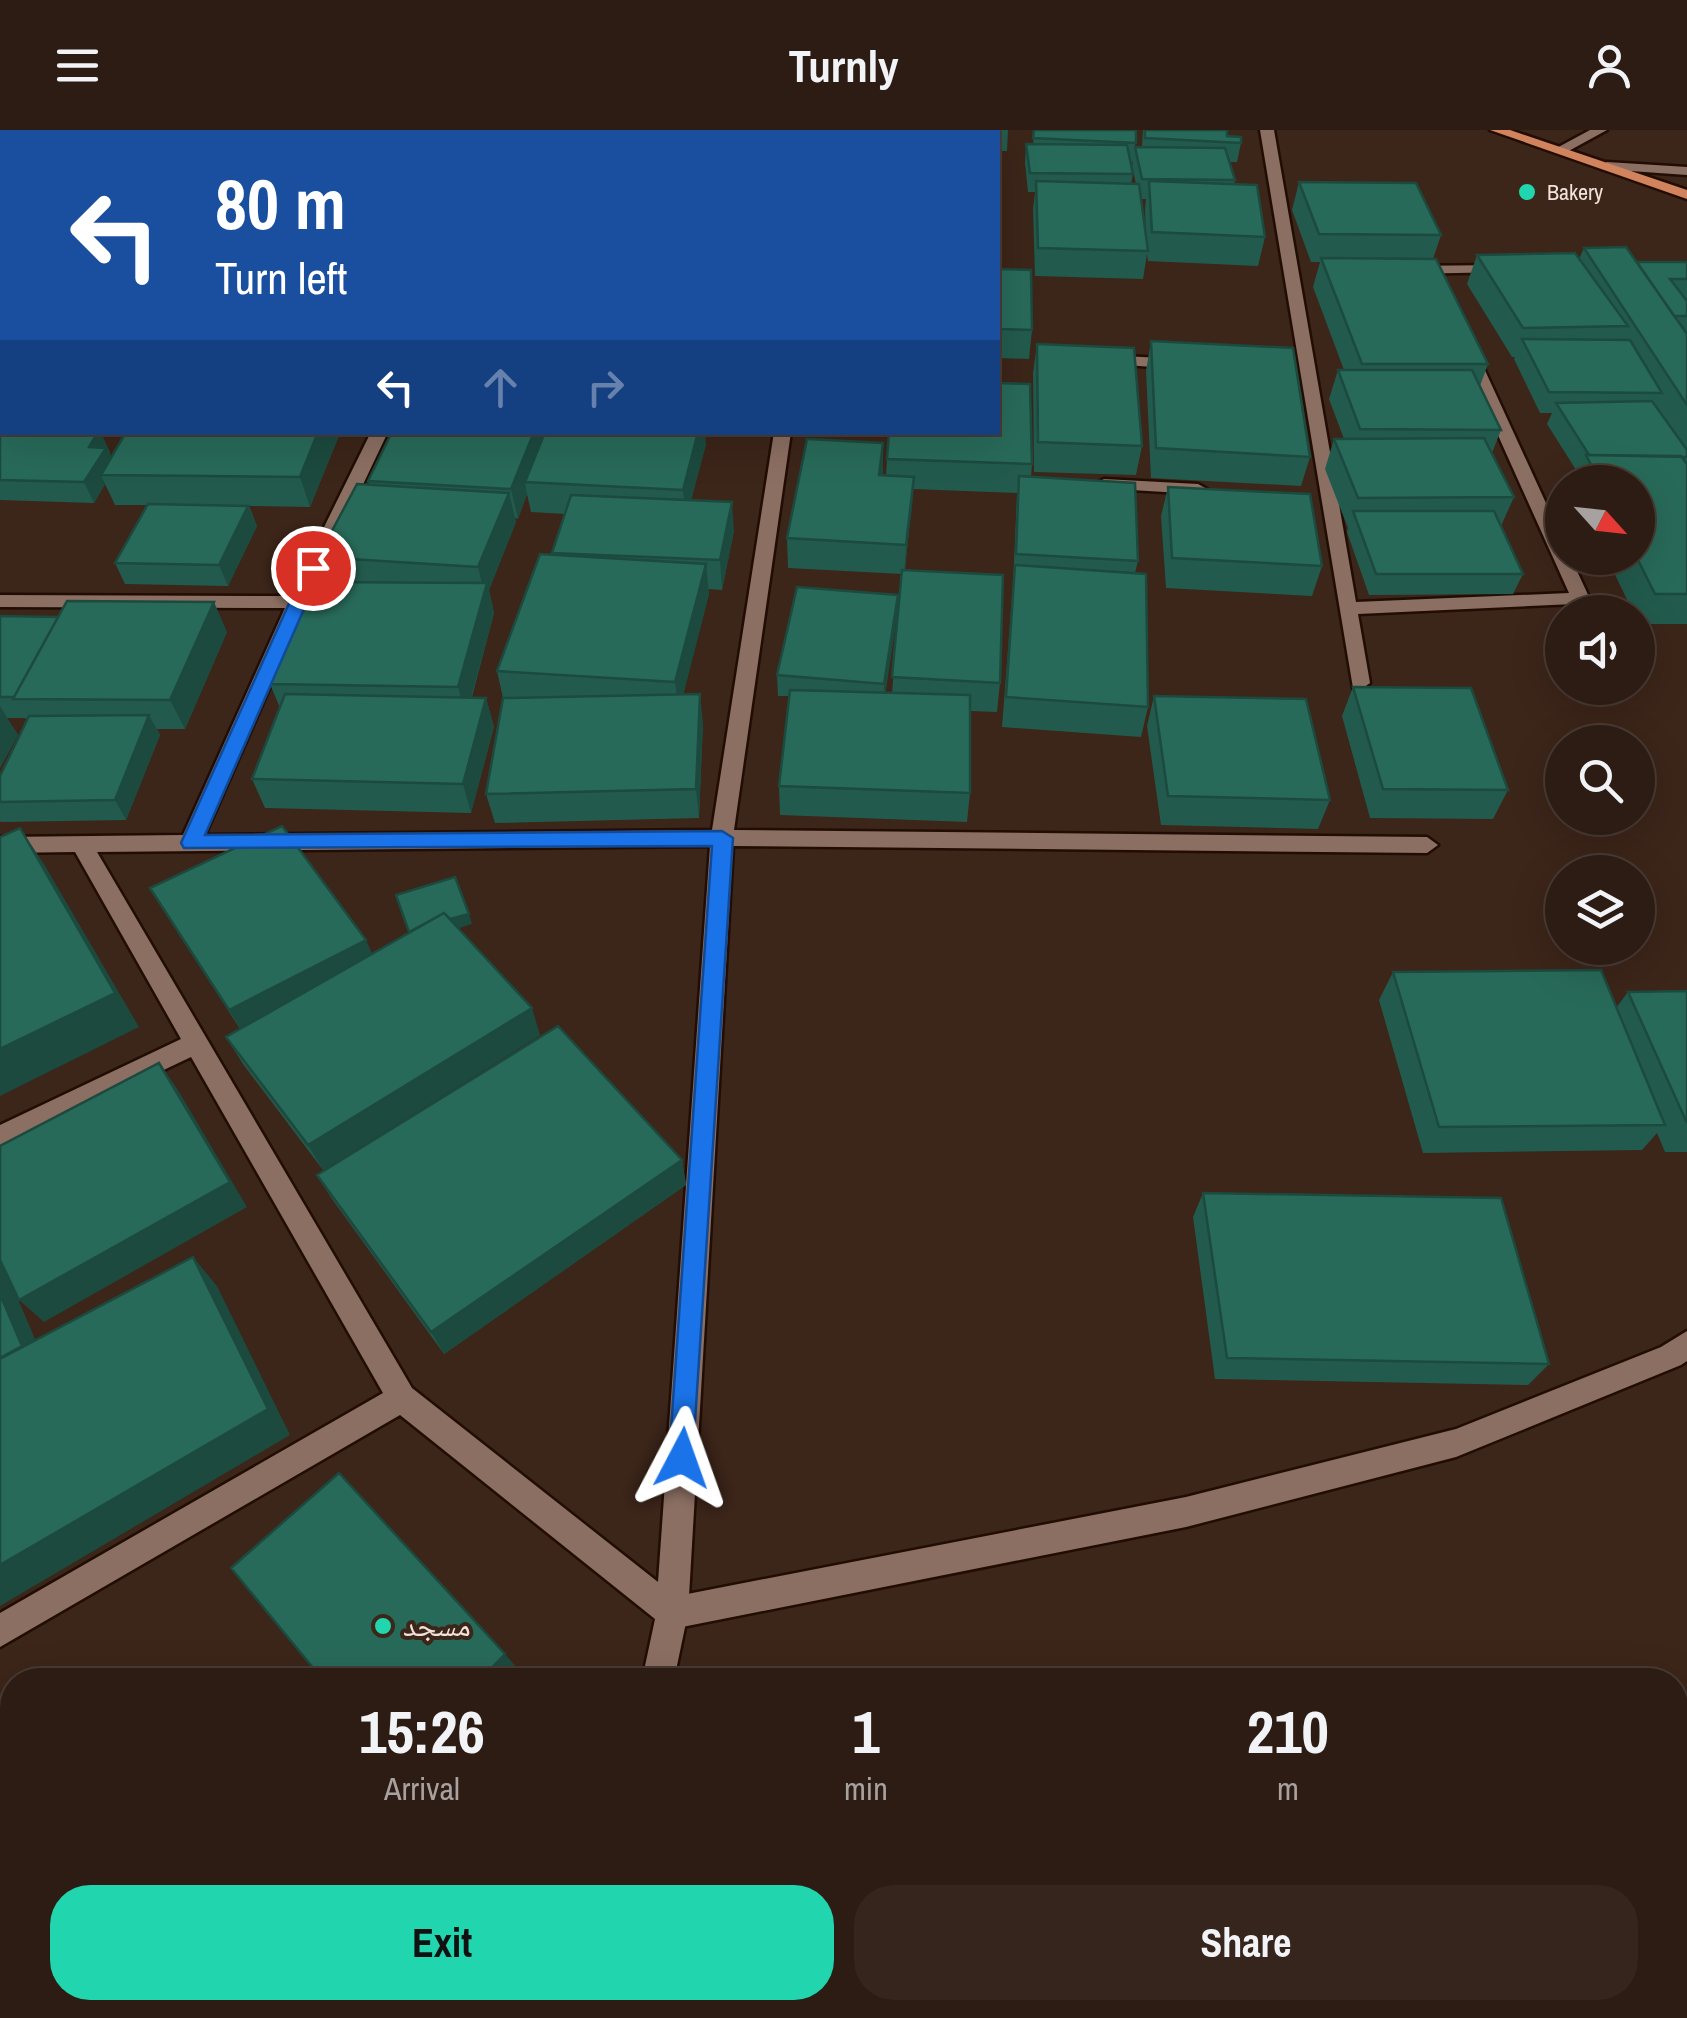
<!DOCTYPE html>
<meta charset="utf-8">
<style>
body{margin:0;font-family:"Archivo Narrow","Noto Naskh Arabic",sans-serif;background:#35251c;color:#f1f3f6;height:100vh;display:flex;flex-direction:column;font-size:38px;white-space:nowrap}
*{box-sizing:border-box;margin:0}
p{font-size:32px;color:#a7a1a0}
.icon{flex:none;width:55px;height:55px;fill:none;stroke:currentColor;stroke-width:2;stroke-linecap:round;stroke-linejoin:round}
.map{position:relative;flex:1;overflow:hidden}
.sheet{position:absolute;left:0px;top:1538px;width:1688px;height:352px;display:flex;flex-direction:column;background:#2d1c13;border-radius:40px 40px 0 0;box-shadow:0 10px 40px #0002,0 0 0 2px #483a33}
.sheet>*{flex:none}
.top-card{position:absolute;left:0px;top:0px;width:1000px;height:305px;box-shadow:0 10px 40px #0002,0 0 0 2px #483a33;background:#1a4fa0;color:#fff;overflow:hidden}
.needle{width:65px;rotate:117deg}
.fabs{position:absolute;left:1545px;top:335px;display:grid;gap:20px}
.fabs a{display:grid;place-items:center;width:110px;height:110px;border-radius:50%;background:#2d1c13;box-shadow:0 10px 40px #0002,0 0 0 2px #483a33;font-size:50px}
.pin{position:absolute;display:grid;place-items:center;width:85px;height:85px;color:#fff;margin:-42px;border:5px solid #fff;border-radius:50%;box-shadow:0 2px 10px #0007}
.me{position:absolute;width:110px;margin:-55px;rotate:4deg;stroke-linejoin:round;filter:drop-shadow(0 0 8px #0008)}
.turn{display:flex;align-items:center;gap:35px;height:210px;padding:0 50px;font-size:45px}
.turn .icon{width:130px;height:130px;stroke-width:2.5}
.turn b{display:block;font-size:70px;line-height:85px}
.lanes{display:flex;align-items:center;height:95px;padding:0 50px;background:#0003;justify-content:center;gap:50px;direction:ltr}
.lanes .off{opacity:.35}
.eta{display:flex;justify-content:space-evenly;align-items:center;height:170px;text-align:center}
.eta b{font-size:60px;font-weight:800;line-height:70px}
.cta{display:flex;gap:20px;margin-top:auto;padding:20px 50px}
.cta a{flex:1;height:115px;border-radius:40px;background:#21d5af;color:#111;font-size:40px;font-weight:800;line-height:115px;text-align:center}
.cta a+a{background:#35251c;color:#f1f3f6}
header{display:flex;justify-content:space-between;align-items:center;height:130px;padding:0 50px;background:#2d1c13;font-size:45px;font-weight:800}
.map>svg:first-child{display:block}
</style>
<header><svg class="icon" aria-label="menu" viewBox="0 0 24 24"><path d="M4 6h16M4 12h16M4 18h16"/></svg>Turnly<svg class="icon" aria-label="person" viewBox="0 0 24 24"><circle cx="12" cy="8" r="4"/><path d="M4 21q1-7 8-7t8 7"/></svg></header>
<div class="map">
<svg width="1687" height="1888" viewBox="0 0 1687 1888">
<rect width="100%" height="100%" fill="#3c2519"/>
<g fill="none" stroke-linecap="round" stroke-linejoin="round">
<defs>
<path id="lane" d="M1590,0H1607L1565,23L1553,20Z
M1687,1201V1231L1681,1235L1456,1327L1186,1397L672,1499L661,1494L656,1483L661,1472L672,1467L1186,1367L1456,1299L1661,1217Z"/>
<path id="street" d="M1260,0H1274L1356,472L1569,463L1461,223L1469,218L1477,223L1562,408V428H1571L1596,482H1578L1574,474L1358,484L1370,553L1360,560L1353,558Z
M1607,32L1687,37V45L1602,39L1600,36Z
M1502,135L1507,136V142L1407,144L1400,140L1407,136Z
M1102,225L1182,229L1190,234L1182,239L1096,233L1094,230Z
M371,302H388L307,472L205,705L712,700L774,302H791L734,700L1427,707L1438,715L1427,723L733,716L688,1483L674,1550H642L655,1489L400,1285L0,1517V1483L383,1263L191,927L0,1018V995L181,909L75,722L0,723V707L183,705L285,478L0,477V465L290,466ZM710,716L658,1452L412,1258L97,722Z
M1104,349L1198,354L1207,359L1198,364L1098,358L1095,354Z
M467,1878H509L505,1888H463Z"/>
<path id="primary" d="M1490,0H1510L1687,60V69Z"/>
</defs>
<use href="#lane" stroke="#220d04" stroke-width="5"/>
<use href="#street" stroke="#220d04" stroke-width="5"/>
<use href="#primary" stroke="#220d04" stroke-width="5"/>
<use href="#lane" fill="#8b6f62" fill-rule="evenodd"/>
<use href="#street" fill="#8b6f62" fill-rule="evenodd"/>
<use href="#primary" fill="#d0835c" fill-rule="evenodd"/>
</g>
<path fill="#225b4d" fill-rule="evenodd" d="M0,0L2,2V30H0Z
M236,0H344L342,2H234Z
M521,0H665L663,2Z
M864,0H1008L1007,21H998V2H864Z
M1034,0H1136L1135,17H1142L1143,0H1227V6L1241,13L1237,32H1229L1235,50L1234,54L1265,107L1258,136L1148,131L1147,124L1143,149L1035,146L1033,79L1035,62H1028L1025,33L1026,14H1033ZM1130,31L1133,32L1132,36L1136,54H1131L1133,44ZM1141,69H1146L1145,78L1146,110Z
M0,33H2V129H0Z
M1299,52L1441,105L1433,129L1488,234L1480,256L1501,300L1492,323L1514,367L1501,396L1523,444L1513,464L1369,465L1347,402L1348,398L1325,339L1334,309H1344L1329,269L1338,240H1344L1313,157L1320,132H1311L1292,80Z
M1584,118L1637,132H1687V169H1684L1687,171V494H1639L1638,482H1633L1607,428H1638V352H1574L1578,343L1547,294L1552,283H1540L1514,229L1515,227H1512L1467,154L1477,125L1579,129Z
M998,139L1032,200L1029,229L998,228Z
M1151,211L1310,327L1301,356L1151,348L1146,241Z
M1037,214L1142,316L1136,345L1034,342L1033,243Z
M0,297L2,302H336L338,308L310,377L249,376L257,396L228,456L125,454L115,433L148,375H115L105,354L94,373L0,370ZM102,306L123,307L111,328L109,320Z
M706,314L691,370L734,401L722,460L708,459L709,464L683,564L703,593L699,688L495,693L486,664L503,568L497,541L552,425L565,384L531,382L527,364L518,389L515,388L516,392L489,460L494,483L472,567L486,568L494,597L471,683L265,678L252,649L280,578L270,554L326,452L318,427L369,354L368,351Z
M887,329L1032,334L1031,347L1138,431L1135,443L1148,577L1141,607L1002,597L1013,454L1017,363L913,359L905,440L1000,553L997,582L970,581V663L967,692L780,685L779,656L789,566H778L777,545L898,465L897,485L885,563H892L902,444L788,438L787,408L882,345L886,346Z
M1168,357L1322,436L1312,466L1166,458L1161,386Z
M0,486L227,502L185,599H157L160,605L126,690L1,692L0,691V646L27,590L25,588H7L18,605L0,638Z
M1353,557L1508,660L1493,689L1370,688L1342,586Z
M1154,566L1330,670L1318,699L1161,695L1147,596Z
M150,758L372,824L472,794L458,798L540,905L323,1040L243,934L226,907L240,899Z
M1393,842L1616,878L1628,862L1687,861V1022H1665L1657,1003L1642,1020L1423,1023L1379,870Z
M682,1030L686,1055L444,1224L332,1069L317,1045Z
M1203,1063L1549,1234L1528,1255L1215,1249L1193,1087Z"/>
<path fill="#1c4a3e" d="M73,0H97L95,2H71Z
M155,0H178L176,2H153Z
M98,302H101L116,338L101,345L105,354L94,373L84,352L89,317Z
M318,302H336L338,308L310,377L300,347Z
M534,302H551L525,352L527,364L518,389L511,359Z
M698,302H705L706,314L686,390L683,360Z
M883,313V343L878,375L879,345Z
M914,347L912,377L904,445L906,415Z
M509,363L516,392L489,460L494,483L466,586L458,557L484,462L478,437Z
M732,372L734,401L722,460L720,430Z
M248,376L257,396L228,456L219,435Z
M706,434L709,464L679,582L675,552Z
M898,465L897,485L884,574V554Z
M214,472L227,502L185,599L170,570Z
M700,564L703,593L699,688L696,659Z
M486,568L494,597L471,683L463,654Z
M0,576L18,605L0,638Z
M149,585L160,605L126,690L115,670Z
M20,698L44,734L139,897L0,966V919Z
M469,784L472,794L413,812L409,802Z
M366,810L378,837L245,907L229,880Z
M532,878L540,905L323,1040L308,1015Z
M159,933L178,960L247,1077L44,1192L19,1170Z
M682,1030L686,1055L444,1224L431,1202Z
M0,1127L47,1237L0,1263Z
M193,1127L217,1156L290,1305L0,1476V1435Z
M505,1524L517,1538L505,1550H480Z
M144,1878H180L168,1888H132Z"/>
<path fill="#286a59" stroke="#1c4a3e" stroke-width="2.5" d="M0,0H73L71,2H2V11H0Z
M90,0H155L153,2H88Z
M236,0H314L312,2H234Z
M347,0H456L454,2H345Z
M521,0H586L642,2H520Z
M685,0H763L762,2H684Z
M771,0H820L819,2H770Z
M874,0H997V2H873Z
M1034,0H1136V13L1033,8Z
M1145,0H1227V6L1241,7V13L1145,8Z
M1026,14L1127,15L1133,44L1030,43Z
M1135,17L1225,18L1235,50L1142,49Z
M0,33H2V100H0Z
M1036,51L1139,54L1148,121L1038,118Z
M1149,51L1257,55L1265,107L1152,102Z
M1299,52L1416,53L1441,105L1319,104Z
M1626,117L1687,204V275L1584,118Z
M1575,123L1628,196L1523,198L1477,125Z
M1321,128L1436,129L1488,234H1362Z
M1637,132H1687V149H1670L1687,171V186H1674Z
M998,139L1031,140L1032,200L998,199Z
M1522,209L1630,210L1662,263L1549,262Z
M1151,211L1293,218L1310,327L1156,318Z
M1037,214L1134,218L1142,316L1038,312Z
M1338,240H1472L1501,300L1360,299Z
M998,253L1030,254L1032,334L887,329L889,302H998Z
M1652,271L1687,320V327L1589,325L1556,273Z
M0,297H2V302H98L89,317L106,318L84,352L0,350Z
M126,302H318L300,347L101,345Z
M392,302H534L511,359L368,351Z
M545,302H698L683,360L525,352Z
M1484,308L1514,367L1358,368L1334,309Z
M807,309L883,313L879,345L914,347L906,415L787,408Z
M1586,325L1681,326L1687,334V464H1655L1637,428L1638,352H1600Z
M1019,346L1135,353L1138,431L1016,424Z
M357,354L509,363L478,437L318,427Z
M1168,357L1310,364L1322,436L1172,428Z
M571,365L732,372L720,430L552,423Z
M148,374L248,376L219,435L115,433Z
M1353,381H1494L1523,444H1376Z
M540,424L706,434L675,552L497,541Z
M1015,435L1146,444L1148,577L1006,567Z
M902,440L1003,445L1000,553L892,547Z
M310,452L487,453L458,557L270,554Z
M797,457L898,465L884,554L777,545Z
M67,471L214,472L170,570L13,569Z
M0,486L58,487L14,567H0Z
M1353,557L1471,558L1508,660L1383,659Z
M790,560L970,565V663L779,656Z
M285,564L486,568L463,654L252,649Z
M700,564L696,659L486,664L503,568Z
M1154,566L1306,569L1330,670L1168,666Z
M149,585L115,670L0,672V646L29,586Z
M282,696L366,810L229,880L150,758Z
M20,698L115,863L0,919V707Z
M455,747L469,784L450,789L444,783L409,802L396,765Z
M444,783L532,878L308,1015L226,907Z
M1601,840L1665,995L1439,997L1393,842Z
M1687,861V993L1628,862Z
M558,896L682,1030L431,1202L317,1045Z
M159,933L230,1052L19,1170L0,1130V1016Z
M1203,1063L1501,1068L1549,1234L1227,1228Z
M193,1127L268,1279L0,1435V1229Z
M0,1164L22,1216L0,1228Z
M339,1343L505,1524L480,1550H323L231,1438Z
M12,1678V1878H144L132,1888H0V1688Z"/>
<path fill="#1a73e8" stroke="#114b97" stroke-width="2.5" d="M313,433L322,438L205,705L722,701L733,708L692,1338L682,1342L673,1338L669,1328L712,716L184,718L181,713L305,438Z"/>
<g fill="#21d5af" stroke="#3c2519" stroke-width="4">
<circle cx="1527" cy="62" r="10"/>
<circle cx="383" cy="1496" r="10"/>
</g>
<g text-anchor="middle" stroke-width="8" stroke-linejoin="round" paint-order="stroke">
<g font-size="22" fill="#f2e2db" stroke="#3c2519" text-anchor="start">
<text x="1547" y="70">Bakery</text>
</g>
<g font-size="30" fill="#f2e2db" stroke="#3c2519" text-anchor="start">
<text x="403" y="1506">مسجد</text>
</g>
</g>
</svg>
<div class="fabs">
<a><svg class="needle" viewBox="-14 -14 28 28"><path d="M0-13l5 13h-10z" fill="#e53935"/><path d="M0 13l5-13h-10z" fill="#a7a1a0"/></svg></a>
<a><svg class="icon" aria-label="sound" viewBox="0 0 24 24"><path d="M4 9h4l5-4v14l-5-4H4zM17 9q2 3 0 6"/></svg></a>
<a><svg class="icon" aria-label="search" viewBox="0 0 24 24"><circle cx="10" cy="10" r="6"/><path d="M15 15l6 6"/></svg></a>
<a><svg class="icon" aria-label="layers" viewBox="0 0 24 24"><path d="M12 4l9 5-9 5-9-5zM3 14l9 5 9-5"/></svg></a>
</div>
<div class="pin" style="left:313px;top:438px;background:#d93025"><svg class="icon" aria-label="arrive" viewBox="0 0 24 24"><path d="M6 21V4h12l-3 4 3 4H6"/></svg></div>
<svg class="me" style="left:682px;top:1328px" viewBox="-20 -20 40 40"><path d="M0-17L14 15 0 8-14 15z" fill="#1a73e8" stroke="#fff" stroke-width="4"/></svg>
<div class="top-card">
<div class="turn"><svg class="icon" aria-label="left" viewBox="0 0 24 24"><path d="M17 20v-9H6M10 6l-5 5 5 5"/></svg><div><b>80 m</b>Turn left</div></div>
<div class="lanes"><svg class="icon" aria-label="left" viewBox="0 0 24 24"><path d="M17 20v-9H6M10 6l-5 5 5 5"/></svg><svg class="icon off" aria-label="ahead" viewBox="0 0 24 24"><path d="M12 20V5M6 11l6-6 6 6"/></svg><svg class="icon off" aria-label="right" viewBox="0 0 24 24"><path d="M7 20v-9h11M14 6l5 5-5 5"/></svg></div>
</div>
<section class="sheet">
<div class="eta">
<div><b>15:26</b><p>Arrival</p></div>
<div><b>1</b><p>min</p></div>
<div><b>210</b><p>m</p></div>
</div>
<div class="cta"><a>Exit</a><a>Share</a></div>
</section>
</div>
